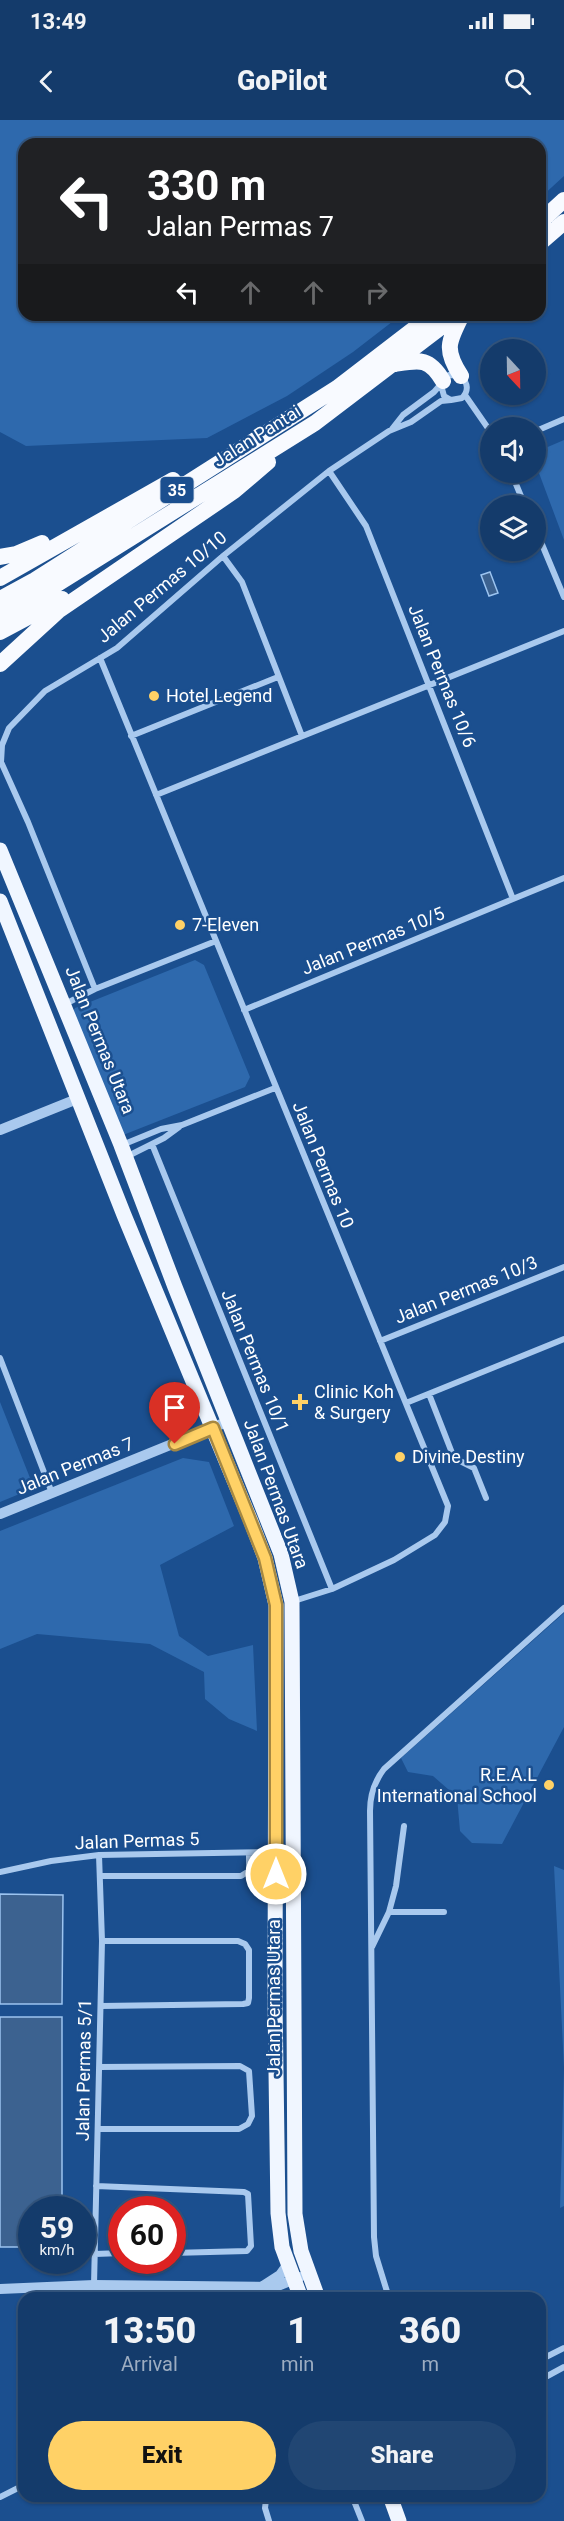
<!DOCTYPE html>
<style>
body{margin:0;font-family:Roboto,sans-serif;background:#214673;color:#f1f3f6;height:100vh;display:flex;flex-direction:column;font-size:22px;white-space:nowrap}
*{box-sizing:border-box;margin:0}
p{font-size:20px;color:#9dadc1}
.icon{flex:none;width:33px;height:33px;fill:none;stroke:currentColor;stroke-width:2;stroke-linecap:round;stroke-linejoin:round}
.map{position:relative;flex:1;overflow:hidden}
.sheet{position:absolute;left:18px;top:2172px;width:528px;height:210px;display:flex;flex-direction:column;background:#143b6b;border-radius:18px;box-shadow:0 2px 4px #0004,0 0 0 2px #33557e}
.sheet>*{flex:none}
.banner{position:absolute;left:18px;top:18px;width:528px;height:183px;border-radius:18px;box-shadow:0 2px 4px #0004,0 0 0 2px #33557e;background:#202124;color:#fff;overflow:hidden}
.needle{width:39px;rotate:158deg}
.tools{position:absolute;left:480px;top:219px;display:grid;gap:12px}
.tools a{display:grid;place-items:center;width:66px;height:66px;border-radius:50%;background:#143b6b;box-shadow:0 2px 4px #0004,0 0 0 2px #33557e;font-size:30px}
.speed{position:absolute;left:18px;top:2076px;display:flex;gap:12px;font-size:30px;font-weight:700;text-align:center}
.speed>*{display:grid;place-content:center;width:78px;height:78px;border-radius:50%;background:#143b6b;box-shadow:0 2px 4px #0004,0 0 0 2px #33557e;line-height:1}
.speed small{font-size:15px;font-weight:400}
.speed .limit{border:9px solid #d22;background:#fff;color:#111}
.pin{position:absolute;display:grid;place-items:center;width:51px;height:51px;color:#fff;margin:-62px -26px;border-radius:50% 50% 50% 0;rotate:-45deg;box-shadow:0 0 6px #0007}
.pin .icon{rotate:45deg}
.me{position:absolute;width:66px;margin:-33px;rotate:0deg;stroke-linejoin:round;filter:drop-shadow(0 0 4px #0008)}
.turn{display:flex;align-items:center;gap:21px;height:126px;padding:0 30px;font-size:27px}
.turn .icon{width:78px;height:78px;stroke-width:2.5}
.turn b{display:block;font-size:42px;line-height:51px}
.lanes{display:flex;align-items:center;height:57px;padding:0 30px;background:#0003;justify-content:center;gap:30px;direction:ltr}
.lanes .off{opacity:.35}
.eta{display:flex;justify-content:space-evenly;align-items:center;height:102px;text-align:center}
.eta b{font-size:36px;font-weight:800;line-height:42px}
.button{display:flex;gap:12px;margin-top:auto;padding:12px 30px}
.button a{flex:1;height:69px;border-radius:36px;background:#ffd166;color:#111;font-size:24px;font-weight:800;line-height:69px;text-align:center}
.button a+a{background:#214673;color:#f1f3f6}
.status{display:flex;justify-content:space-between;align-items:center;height:42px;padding:0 30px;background:#143b6b;direction:ltr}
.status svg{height:16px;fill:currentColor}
header{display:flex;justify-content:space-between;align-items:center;height:78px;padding:0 30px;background:#143b6b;font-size:27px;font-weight:800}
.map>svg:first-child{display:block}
</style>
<div class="status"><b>13:49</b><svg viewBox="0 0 49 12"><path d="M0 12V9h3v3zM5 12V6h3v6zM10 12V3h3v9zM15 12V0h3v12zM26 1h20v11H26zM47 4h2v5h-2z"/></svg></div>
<header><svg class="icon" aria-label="back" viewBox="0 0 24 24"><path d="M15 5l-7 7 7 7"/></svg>GoPilot<svg class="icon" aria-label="search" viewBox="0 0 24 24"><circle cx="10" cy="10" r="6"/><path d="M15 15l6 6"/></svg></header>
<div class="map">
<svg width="564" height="2401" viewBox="0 0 564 2401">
<rect width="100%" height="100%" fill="#1b4f8f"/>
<path fill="#2e69ad" d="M0,0H564V56L540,78V24H24V195H401L353,232L287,276L207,318L26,326L0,312Z
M564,320V420L536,345V332Z
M195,840L204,845L250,957L245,967L123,1015L72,893L75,888Z
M0,1282L34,1368L0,1382Z
M183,1338L209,1342L234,1406L160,1445L179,1516L208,1536L253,1525L257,1611L229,1599L205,1579L204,1552L150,1524L37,1514L0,1529V1411Z
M564,1493V1607L502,1724L472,1723L460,1711L457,1677L433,1656L408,1652L401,1638Z
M554,1746L564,1750V2086L560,2088L564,1948Z"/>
<path fill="#3c6290" stroke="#9cc4f0" stroke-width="1.5" d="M490,452L498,473L489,476L481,455Z
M0,1774L63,1775L62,1884H0Z
M0,1897H62V2089L32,2090L31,2127H0Z"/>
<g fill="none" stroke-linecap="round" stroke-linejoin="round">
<path stroke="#a9c9ee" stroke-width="6" d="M465,275L490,311
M392,309L403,295L434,272L449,255L461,256C468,263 469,271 462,278L451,280L444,276L441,265
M536,311L564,299
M329,351L366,406L513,779
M511,352L525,386
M536,410L564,477
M223,436L242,462L302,616
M100,538L448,1386L445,1402L435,1415L394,1440L332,1469L294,1481
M131,616L278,557
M156,675L564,511
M95,869L28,702L1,642L2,625L9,608L45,571L117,528L223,436L329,351L389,311L411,302L441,281L451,280
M65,884L95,869L216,821
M244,890L564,758
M152,1024L332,1469
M122,1025L161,1009L182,1005L275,968
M126,1037L164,1018L179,1007
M380,1221L564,1147
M0,1238L52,1373
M429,1274L454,1338L474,1348L486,1378
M406,1283L564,1219
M0,1752L51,1741L99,1735L276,1732
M100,1756H241L249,1751V1733
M389,1792H444
M372,1827L389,1792L396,1766L404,1706
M101,1886L243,1884L248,1883L249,1878V1830L245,1824L238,1821H102
M98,2009H239L248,2004L252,1996L249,1951L240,1946L99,1947
M96,2066L244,2072L248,2074L251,2126L247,2131L172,2133
M95,2134L122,2133
M94,2165L102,1821L99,1735
M275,2167L279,2178
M389,2178L376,2136L374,2117L370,1691C370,1675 374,1662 384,1649L564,1488
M540,2240L564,2228
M540,2260L564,2247
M352,2376L362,2401
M0,2377L24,2365
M269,2401L265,2388L266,2380L272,2376"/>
<path stroke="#a9c9ee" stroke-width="10" d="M0,1010L77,979
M0,1394L229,1301
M263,2166L280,2155L288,2144
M0,2169L94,2165L275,2167L300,2157"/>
<path stroke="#f0f6ff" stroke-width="15" d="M0,730L121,1025L175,1167L281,1434L292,1482L295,2094L301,2131L318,2178
M0,781L124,1095L250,1399L265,1438L276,1485L275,1881L278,2093L282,2127L301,2178
M390,2376L399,2401"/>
<path stroke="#f8faff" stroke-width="16" d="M540,102L564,80
M540,123L564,102
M395,244C419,240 429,237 443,261
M461,256C444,230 448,222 462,195
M0,437L16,434L42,423
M0,458L173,360
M0,479L35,460L337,268L432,195
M0,496L38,476L315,303L457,195
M0,512L62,479
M0,544L58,491L234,371L268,342"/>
</g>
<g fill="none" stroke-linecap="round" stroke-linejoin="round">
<defs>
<path id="route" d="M175,1324L213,1308L265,1438L276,1485V1754"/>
</defs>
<use href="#route" stroke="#a68842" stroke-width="15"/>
<use href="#route" stroke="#ffd166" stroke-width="10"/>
</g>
<g fill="#ffd166" stroke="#1b4f8f" stroke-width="2">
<circle cx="154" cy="576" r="6"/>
<circle cx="180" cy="805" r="6"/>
<path d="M297 1273h6v6h6v6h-6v6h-6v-6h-6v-6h6z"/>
<circle cx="400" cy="1337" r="6"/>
<circle cx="549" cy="1665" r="6"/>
</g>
<g text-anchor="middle" stroke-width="5" stroke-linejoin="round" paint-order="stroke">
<rect fill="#1b4f8f" stroke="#bbcadd" stroke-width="1.5" x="160.5" y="357" width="33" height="26" rx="4.5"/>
<g font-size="16" font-weight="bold" fill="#fff">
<text x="177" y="376">35</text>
</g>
<g font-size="18" fill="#fff" stroke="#1b4f8f">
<text transform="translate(257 316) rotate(-32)" y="6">Jalan Pantai</text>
<text transform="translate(162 467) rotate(-40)" y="6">Jalan Permas 10/10</text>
<text transform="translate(442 556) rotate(68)" y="6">Jalan Permas 10/6</text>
<text transform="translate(373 821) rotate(-22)" y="6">Jalan Permas 10/5</text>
<text transform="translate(100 920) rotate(68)" y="6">Jalan Permas Utara</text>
<text transform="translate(323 1045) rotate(68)" y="6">Jalan Permas 10</text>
<text transform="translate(466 1170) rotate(-22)" y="6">Jalan Permas 10/3</text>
<text transform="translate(255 1241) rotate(68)" y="6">Jalan Permas 10/1</text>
<text transform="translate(75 1346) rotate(-22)" y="6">Jalan Permas 7</text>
<text transform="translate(276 1374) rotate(70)" y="6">Jalan Permas Utara</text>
<text transform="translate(137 1721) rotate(-2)" y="6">Jalan Permas 5</text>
<text transform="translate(274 1878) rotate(-90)" y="6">Jalan Permas Utara</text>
<text transform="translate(84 1950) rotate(-89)" y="6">Jalan Permas 5/1</text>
</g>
<g font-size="18" fill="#fff" stroke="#1b4f8f" text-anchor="start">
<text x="166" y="582">Hotel Legend</text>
<text x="192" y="811">7-Eleven</text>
<text x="314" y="1278">Clinic Koh<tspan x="314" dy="21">&amp; Surgery</tspan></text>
<text x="412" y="1343">Divine Destiny</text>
<text x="537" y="1661" text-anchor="end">R.E.A.L<tspan x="537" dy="21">International School</tspan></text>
</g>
</g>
</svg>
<div class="tools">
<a><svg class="needle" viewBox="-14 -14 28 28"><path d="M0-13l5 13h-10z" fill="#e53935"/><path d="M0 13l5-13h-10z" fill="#9dadc1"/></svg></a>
<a><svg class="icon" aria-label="sound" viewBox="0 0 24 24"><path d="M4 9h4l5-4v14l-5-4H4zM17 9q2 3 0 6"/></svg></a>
<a><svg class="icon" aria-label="layers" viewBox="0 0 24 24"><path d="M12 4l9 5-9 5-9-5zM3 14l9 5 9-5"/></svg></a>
</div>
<div class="speed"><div>59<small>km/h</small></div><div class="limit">60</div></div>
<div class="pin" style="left:175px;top:1324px;background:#d93025"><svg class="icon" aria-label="arrive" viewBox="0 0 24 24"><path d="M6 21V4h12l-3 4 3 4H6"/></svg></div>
<svg class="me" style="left:276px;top:1754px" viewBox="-20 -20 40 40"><circle r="17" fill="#ffd166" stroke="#fff" stroke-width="3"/><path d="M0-11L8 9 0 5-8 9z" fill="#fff"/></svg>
<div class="banner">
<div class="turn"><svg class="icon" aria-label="left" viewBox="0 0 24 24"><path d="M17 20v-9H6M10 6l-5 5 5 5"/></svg><div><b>330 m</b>Jalan Permas 7</div></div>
<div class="lanes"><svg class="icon" aria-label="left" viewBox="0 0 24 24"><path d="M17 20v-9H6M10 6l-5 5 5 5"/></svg><svg class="icon off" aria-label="ahead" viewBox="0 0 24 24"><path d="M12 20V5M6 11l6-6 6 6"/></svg><svg class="icon off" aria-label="ahead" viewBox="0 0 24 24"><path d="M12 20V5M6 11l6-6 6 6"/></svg><svg class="icon off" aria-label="right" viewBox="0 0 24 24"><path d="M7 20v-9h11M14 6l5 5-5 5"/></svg></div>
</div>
<section class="sheet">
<div class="eta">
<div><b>13:50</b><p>Arrival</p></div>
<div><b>1</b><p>min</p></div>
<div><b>360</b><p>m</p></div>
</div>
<div class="button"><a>Exit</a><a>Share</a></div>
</section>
</div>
